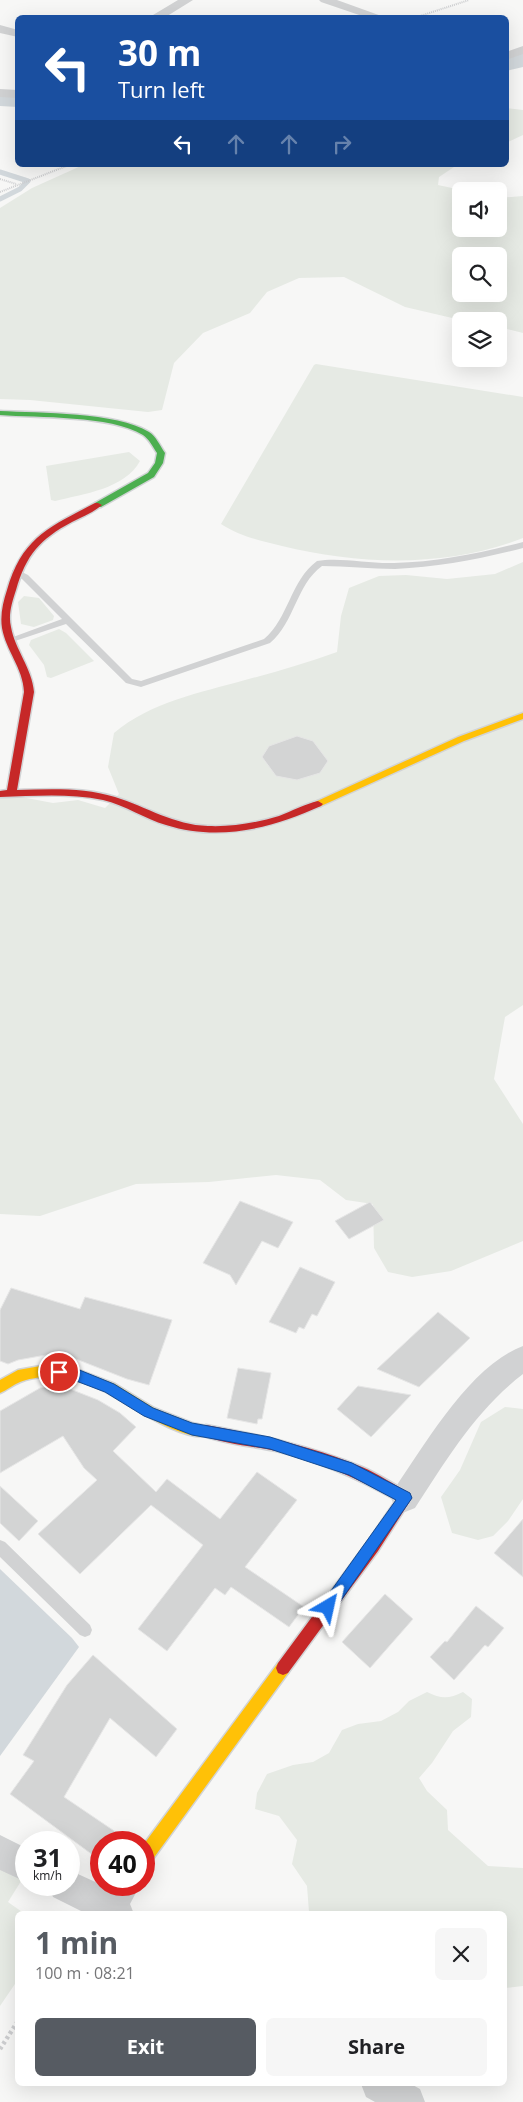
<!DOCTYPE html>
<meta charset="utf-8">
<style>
body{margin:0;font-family:"Open Sans",sans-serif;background:#f6f6f6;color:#202124;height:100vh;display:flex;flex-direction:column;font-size:19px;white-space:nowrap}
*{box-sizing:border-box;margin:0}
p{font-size:16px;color:#757577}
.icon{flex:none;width:28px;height:28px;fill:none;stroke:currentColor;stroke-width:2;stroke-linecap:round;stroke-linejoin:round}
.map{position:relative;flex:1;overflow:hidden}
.sheet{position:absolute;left:15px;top:1911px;width:492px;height:175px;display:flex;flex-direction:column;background:#fff;border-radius:8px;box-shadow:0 5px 20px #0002}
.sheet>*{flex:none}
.guide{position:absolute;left:15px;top:15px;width:494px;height:152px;border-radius:8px;box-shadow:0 5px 20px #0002;background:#1a4fa0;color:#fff;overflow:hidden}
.tools{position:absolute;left:452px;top:182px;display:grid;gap:10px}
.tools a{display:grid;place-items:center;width:55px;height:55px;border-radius:8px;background:#fff;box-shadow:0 5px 20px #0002;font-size:25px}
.speed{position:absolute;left:15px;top:1831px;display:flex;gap:10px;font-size:25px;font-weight:700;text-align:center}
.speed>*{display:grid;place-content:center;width:65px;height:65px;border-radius:50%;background:#fff;box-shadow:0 5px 20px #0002;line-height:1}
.speed small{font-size:12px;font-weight:400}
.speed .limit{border:8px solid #d22;background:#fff;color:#111}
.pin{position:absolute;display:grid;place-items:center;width:42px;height:42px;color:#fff;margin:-21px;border:2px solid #fff;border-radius:50%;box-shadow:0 1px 5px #0007}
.me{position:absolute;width:55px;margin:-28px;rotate:36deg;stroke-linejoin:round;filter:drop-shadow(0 0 4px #0008)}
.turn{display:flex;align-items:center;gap:18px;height:105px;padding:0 20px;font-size:22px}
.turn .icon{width:65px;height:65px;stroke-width:2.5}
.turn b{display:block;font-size:35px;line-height:42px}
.lanes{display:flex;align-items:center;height:48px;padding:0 20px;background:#0003;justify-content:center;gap:25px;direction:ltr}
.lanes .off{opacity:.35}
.round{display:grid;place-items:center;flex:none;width:52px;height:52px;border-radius:8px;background:#f6f6f6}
.overview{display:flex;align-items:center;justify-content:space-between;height:85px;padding:0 20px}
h1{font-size:30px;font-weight:700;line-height:38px;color:#565b62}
.cta{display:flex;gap:10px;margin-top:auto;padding:10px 20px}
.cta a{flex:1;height:58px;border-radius:8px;background:#565b62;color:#fff;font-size:20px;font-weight:700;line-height:58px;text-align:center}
.cta a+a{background:#f6f6f6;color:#202124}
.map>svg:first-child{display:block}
</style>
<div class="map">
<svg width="523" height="2102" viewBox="0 0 523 2102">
<rect width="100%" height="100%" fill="#f7f7f6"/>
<path fill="#e6eae4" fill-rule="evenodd" d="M506,108L523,110V135L506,143Z
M83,165H457L439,177L438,185L466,191H461V229H499V198L523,196V333L499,327V321H465L405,307L344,277L299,278L267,292L250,313L203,333L174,363L162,410L148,412L30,400L0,399V208L32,188ZM499,256V294H461V256Z
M316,364L523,397V538C447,568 360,565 282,546C261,541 239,536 221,524L314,365Z
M129,452L140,461C125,489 83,494 55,501L51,500L46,466Z
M523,562V1005L505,1017L494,1079L523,1124V1241L451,1271L412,1277L388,1272L374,1248L373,1204L346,1200L320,1180L276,1175L209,1182L136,1184L40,1216L0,1214V793L53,803L78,800L105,808L119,794L108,767L114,733C151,702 199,693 245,680C276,672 306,663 337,652L341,616L349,588L379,576L406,575L447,579L495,574Z
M24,596L39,598L54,616L53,620L34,627L21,624L18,602Z
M59,629L66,633L94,661L51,678L47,677L44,665L29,645L31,640Z
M505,1407L523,1409V1499L508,1521L493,1536L478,1540L452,1533L441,1497L460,1470L481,1422Z
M427,1692C441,1699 449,1699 463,1692L472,1699L471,1717L453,1731L432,1763L419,1778L427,1791L447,1810L448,1830L488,1866L523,1868V1986L505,1988V1914H311L309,1912L307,1886L292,1864L297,1840L279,1816L255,1809L257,1793L267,1774L293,1765L313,1762L329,1753L342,1730L358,1724L381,1721L398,1712L409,1701Z
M0,1868L23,1878L8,1902L25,1914H18L17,1981L0,2006Z"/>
<path fill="#d2d8dc" d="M0,1569L72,1638L79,1647L0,1756Z"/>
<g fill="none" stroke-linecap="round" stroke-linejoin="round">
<path stroke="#d2d8dc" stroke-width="5" d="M0,172L28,181L20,189L0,199"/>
<path fill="#d2d8dc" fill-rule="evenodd" d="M523,50V67L506,71V54Z
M0,90L18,91V107L0,106Z"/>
</g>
<path fill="#d3d4d4" stroke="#e6e6e6" d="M297,736L313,741L328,761L320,773L297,780L276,776L262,757L269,746Z
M240,1201L293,1222L278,1248L262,1241L236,1285L230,1275L203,1263Z
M370,1202L384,1220L349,1239L335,1221Z
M300,1267L335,1282L317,1316L312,1314L304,1329L299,1327L296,1333L269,1322Z
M11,1288L80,1309L85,1297L172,1320L149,1385L127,1379L71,1357L46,1355L18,1360L8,1364L0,1361V1310Z
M438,1312L470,1338L419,1387L377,1369Z
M238,1368L271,1373L262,1419H258L257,1424L227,1418Z
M358,1386L411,1395L371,1437L337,1409Z
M46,1387L70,1389L98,1400L120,1413L136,1427L113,1451L156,1492L167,1479L220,1519L257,1472L297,1500L245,1567L304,1607L289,1627L231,1587L225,1595L215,1588L167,1651L138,1629L203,1545L151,1505L80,1574L38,1534L97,1480L84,1468L63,1436L0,1473V1411L40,1388Z
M0,1486L38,1521L19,1541L0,1523Z
M523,1519V1577L494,1553Z
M385,1594L413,1619L370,1668L342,1642Z
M476,1606L504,1628L488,1647L485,1645L454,1680L430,1657L445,1641L447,1642Z
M93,1655L177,1729L156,1757L110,1718L64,1797L129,1841L101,1842V1861L10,1794L34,1761L23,1755L67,1685Z"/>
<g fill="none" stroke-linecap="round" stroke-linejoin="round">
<defs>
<path id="fast" d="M0,411C39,413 117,412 149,432C156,436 160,446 165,453L163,463L154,477L101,507H95V503L148,473L155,463L157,453C153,447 149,439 143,435C110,415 39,418 0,415Z"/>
<path id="slow" d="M523,713V719L464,741L321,806L318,807L313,804L315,802L458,737Z
M46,1365L76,1369L115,1384L154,1408L192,1423L211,1427L213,1431L211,1435C186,1445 128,1404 106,1392C88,1383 67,1376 47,1377C39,1377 27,1379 20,1382C13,1385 7,1390 0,1393V1380L18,1370Z
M283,1661L288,1663L290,1668L288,1673L150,1863L144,1865V1844L278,1663Z"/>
<path id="jam" d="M95,503H98L102,505C94,512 82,517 72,522C40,539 26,555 16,590C12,602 8,615 11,627C15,650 32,668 34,692L17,790C49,789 83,787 115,797C147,807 174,825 208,826C232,827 256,823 279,816C292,811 305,804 318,801L323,804L321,806C272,828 220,842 166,825C145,819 125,805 103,800C69,793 34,796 0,797V791L7,790L24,692C23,668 6,651 2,628C0,615 3,602 7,590C22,537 50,527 95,503Z
M206,1425C259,1435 312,1446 362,1467C379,1474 394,1485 410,1493L412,1498L378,1551L288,1673L283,1675L278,1673L276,1668L278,1663L368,1541L396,1500C357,1478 319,1461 276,1451C252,1446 224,1444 201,1435L199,1431L201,1427Z"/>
</defs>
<use href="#fast" stroke="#d2d4d6" stroke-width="3"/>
<use href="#slow" stroke="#d2d4d6" stroke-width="3"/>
<use href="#jam" stroke="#d2d4d6" stroke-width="3"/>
<path stroke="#cdced0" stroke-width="2" stroke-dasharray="1 1" stroke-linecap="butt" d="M414,18L469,0
M0,179L16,184
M0,192L69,165"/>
<path stroke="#cdced0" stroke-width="4.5" stroke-dasharray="3 3" stroke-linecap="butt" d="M0,2049L18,2021"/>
<path fill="#d1d2d3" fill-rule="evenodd" d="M523,542V548C481,559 438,567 395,569C371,569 346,566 322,566C296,585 295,622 270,643L141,687L126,683L66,624L9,643L5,640L62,619L22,579L12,574V570H18L28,575L132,679L141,681L264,639C289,618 290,581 317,561C340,557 370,564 394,563C438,562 480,553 523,542Z
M0,1540L5,1542L90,1625L92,1630L90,1635L85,1637L80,1635L0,1557Z"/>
<path fill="#d1d2d3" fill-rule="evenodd" d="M178,0H193L164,18H148Z
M319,0H337L387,18H368L321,2Z
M0,25L18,30V37L0,33Z
M523,46V54L506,60V52Z
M0,89L18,90V98L0,97Z
M523,1346V1374C476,1410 447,1459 415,1508L405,1512L395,1508L391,1498L395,1488C426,1443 470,1366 523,1346Z
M0,1835L26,1848V1882L0,1870Z
M69,1870L102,1885H140L130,1904L134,1914H87L53,1897L48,1885H69Z
M361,2084H411L420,2089L425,2102H375L366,2097Z"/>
<use href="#fast" fill="#4caf50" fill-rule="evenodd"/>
<use href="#slow" fill="#ffc107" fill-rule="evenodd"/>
<use href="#jam" fill="#c62828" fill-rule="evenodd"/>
</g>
<path fill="#1a73e8" stroke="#114b97" d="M59,1366L72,1367L114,1384L153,1408L192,1423L270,1437L352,1463L410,1493L412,1498L333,1612L328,1614L323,1612L321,1607L323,1602L396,1500L349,1475L270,1449L192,1435L144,1416L105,1392L71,1379L54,1376L52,1372L54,1368Z"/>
</svg>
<div class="tools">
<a><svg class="icon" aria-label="sound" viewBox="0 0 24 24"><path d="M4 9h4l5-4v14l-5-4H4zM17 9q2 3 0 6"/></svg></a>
<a><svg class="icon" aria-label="search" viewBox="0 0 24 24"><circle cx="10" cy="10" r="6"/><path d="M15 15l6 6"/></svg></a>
<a><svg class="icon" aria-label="layers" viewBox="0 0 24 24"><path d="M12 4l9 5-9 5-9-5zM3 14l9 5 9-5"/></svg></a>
</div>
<div class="speed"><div>31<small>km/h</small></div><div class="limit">40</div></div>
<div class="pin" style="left:59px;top:1372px;background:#d93025"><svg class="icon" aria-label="arrive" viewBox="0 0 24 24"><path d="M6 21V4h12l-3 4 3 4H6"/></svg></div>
<svg class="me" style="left:328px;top:1607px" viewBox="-20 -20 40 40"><path d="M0-17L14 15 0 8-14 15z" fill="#1a73e8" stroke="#fff" stroke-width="4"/></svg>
<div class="guide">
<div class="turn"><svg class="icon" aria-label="left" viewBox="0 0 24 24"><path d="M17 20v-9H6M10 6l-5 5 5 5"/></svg><div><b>30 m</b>Turn left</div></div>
<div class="lanes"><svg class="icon" aria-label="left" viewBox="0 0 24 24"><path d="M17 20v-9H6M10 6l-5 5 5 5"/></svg><svg class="icon off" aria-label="ahead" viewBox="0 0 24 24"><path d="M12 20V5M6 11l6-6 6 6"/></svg><svg class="icon off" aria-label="ahead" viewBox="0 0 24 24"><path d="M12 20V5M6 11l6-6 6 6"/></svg><svg class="icon off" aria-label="right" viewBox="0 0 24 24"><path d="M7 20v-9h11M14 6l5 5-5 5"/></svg></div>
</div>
<section class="sheet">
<div class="overview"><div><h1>1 min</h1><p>100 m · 08:21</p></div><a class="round"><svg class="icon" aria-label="close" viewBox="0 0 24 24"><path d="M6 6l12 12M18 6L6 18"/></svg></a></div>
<div class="cta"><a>Exit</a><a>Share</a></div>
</section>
</div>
